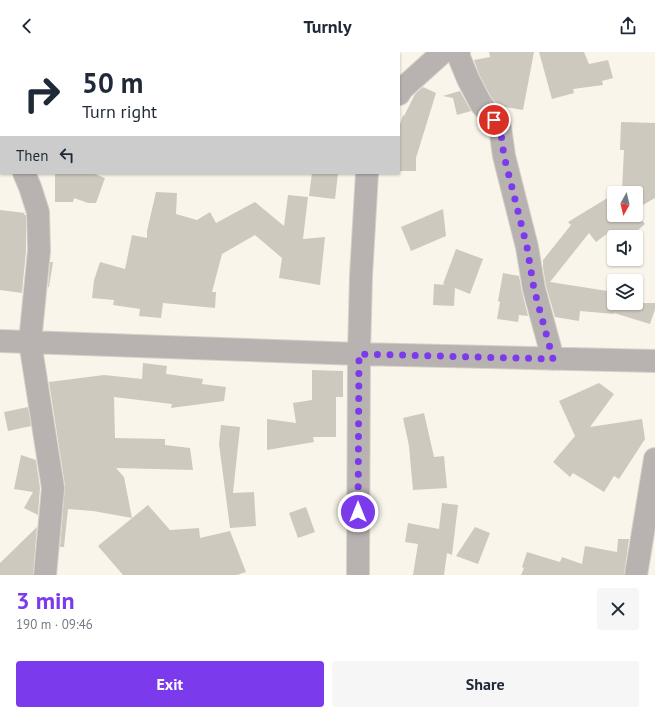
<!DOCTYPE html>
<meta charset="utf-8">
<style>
body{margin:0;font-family:"PT Sans",sans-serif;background:#f6f6f7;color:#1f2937;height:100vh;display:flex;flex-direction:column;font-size:15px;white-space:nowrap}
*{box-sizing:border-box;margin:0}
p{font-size:13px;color:#747a83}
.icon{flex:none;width:22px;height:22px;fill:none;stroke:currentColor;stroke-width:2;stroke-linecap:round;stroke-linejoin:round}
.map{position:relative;height:523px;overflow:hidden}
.panel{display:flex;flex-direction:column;background:#fff;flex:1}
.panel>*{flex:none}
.top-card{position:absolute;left:0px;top:0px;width:400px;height:122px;box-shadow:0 1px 3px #0004;background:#fff;color:#1f2937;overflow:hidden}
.needle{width:26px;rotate:188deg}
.fabs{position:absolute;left:607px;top:134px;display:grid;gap:8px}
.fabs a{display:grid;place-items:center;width:36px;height:36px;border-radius:4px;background:#fff;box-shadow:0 1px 3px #0004;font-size:20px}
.pin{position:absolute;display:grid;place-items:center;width:34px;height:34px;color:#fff;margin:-17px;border:2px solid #fff;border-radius:50%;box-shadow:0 1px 4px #0007}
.me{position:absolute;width:44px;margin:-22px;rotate:0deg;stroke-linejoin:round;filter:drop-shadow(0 0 3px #0008)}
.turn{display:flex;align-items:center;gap:14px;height:84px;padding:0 16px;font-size:18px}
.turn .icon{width:52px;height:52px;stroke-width:2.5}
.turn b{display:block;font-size:28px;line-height:34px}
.then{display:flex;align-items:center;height:38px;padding:0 16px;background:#0003;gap:8px;font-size:15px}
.round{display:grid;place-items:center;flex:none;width:42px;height:42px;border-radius:4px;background:#f6f6f7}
.head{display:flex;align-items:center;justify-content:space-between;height:68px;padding:0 16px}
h1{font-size:24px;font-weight:800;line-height:30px;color:#7c3aed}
.primary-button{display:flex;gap:8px;margin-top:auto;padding:8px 16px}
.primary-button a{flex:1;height:46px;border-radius:4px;background:#7c3aed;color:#fff;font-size:16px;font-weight:800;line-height:46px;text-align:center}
.primary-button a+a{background:#f6f6f7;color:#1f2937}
header{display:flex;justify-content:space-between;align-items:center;height:52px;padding:0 16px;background:#fff;font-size:18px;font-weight:800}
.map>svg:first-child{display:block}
</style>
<header><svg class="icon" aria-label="back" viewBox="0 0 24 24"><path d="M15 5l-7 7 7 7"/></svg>Turnly<svg class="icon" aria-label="share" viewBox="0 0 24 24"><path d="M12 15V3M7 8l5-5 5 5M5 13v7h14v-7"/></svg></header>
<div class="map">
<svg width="655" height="523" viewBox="0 0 655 523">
<rect width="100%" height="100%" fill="#f9f5ea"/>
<path fill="#cec9bf" d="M489,0H534L523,58L499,54L491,45L479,22L474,8L490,5Z
M539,0H584L589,12L608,8L613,26L602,29L603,33L573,37L574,41L552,47Z
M423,35L436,41L416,106V119H399V75L403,63L404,64L415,42Z
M460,39L471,59L457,63L453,46L443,44Z
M621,70L655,71V146L636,157V141H616L622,137L624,98H620Z
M55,121H92L105,126L96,151H88L74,146L73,150H55Z
M312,121H338L335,147L309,144Z
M156,140L177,141L176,162L197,168L210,160L216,171L255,150L284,174L288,143L308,145L303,187L325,185L320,233L279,226L282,206L255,183L222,202L212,240H216L215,256L163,251L161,266L139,264L140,257L113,253L114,248L92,246L94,228L100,210L125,217L132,183L147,186V179Z
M614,142V163H636V162L645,172L630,185H619L612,178L596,190L589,181L550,230L614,240V251H655V257L650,272L614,261V262L580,259L579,269L555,265L546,234L543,215V208L571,173L568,170Z
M443,157L446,184L411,199L401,175Z
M0,158L25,161L24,163H26V199L22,241L0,238Z
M456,197L483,207L470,242L455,236L454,254L433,253L434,232L446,233L443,232Z
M50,210H53L49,235H48Z
M503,221L519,224L522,240L528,264L519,263L518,270L497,267L500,250L498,249Z
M143,311L167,314L166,322L203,327L202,332L226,335L224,349L171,356L172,352L114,345L115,386L165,387V393L190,396L193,418L116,416L124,425L132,466L93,459L68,457L64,495H60L65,434L49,330L104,323L142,327Z
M312,318L343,319V345H336V385H313L314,390L267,398V367L296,371L293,351L312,348Z
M599,331L614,342L590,375L642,367L645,387L619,427L614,424L604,440L573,421L570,425L553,410L575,384L559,349Z
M28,355L31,374L8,379L4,360Z
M424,361L434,405L444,404L447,436L413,438L409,394L403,366Z
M221,373L240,375L233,441L254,440L256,474L230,476L219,392Z
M21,403L36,408L40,436L38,463L24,456L33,440L14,437Z
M442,451L458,453L452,503L447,501L444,523H413L418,492L405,490L408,471L439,477Z
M148,453L170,478L199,476L200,486L230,479L246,520L237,523H123L98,494Z
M306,455L315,480L298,486L289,461Z
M37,475L33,523H0V511Z
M475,475L490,481L478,512L456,504Z
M618,487H629L624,523H521L524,516L522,515L527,500L560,510L562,505L582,512L585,494L617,500Z"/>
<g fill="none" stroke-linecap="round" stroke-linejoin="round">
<defs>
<path id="street" d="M249,0L250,1
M459,0V5L468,27L481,52L500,75L504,104L527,195L534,237L553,307
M399,42L402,37L443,0
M0,87L1,88
M24,121L30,135L38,160L39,199L30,290L53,436L45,523
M0,289L359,302L655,309
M358,523L359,302L361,224L367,121
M636,523L655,407"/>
</defs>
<use href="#street" stroke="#d6d2c9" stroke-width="24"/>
<use href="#street" stroke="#b8b2b0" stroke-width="22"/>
</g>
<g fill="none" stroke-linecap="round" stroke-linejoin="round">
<path stroke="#7c3aed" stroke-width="7" stroke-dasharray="0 12.6" d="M358,460L359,302L553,307L534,237L527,195L504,104L500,75L494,68"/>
</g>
</svg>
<div class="fabs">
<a><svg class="needle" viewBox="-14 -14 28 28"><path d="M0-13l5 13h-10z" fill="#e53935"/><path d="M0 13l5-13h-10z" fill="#747a83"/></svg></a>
<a><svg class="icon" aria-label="sound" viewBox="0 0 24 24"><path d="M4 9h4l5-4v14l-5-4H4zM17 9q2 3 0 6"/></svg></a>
<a><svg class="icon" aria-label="layers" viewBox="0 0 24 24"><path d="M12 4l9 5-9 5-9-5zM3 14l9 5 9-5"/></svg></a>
</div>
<div class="pin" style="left:494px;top:68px;background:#d93025"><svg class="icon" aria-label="arrive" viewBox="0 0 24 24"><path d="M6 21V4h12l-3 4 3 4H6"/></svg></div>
<svg class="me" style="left:358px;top:460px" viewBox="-20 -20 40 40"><circle r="17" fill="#7c3aed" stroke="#fff" stroke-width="3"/><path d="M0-11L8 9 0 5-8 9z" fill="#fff"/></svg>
<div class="top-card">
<div class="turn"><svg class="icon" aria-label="right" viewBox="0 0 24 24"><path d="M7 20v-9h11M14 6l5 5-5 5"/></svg><div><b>50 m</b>Turn right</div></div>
<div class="then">Then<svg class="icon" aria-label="left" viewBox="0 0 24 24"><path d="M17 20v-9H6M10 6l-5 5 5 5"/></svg></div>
</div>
</div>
<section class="panel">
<div class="head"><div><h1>3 min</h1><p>190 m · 09:46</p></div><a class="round"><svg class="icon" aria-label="close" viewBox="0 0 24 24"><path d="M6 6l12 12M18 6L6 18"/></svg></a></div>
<div class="primary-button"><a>Exit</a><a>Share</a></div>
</section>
